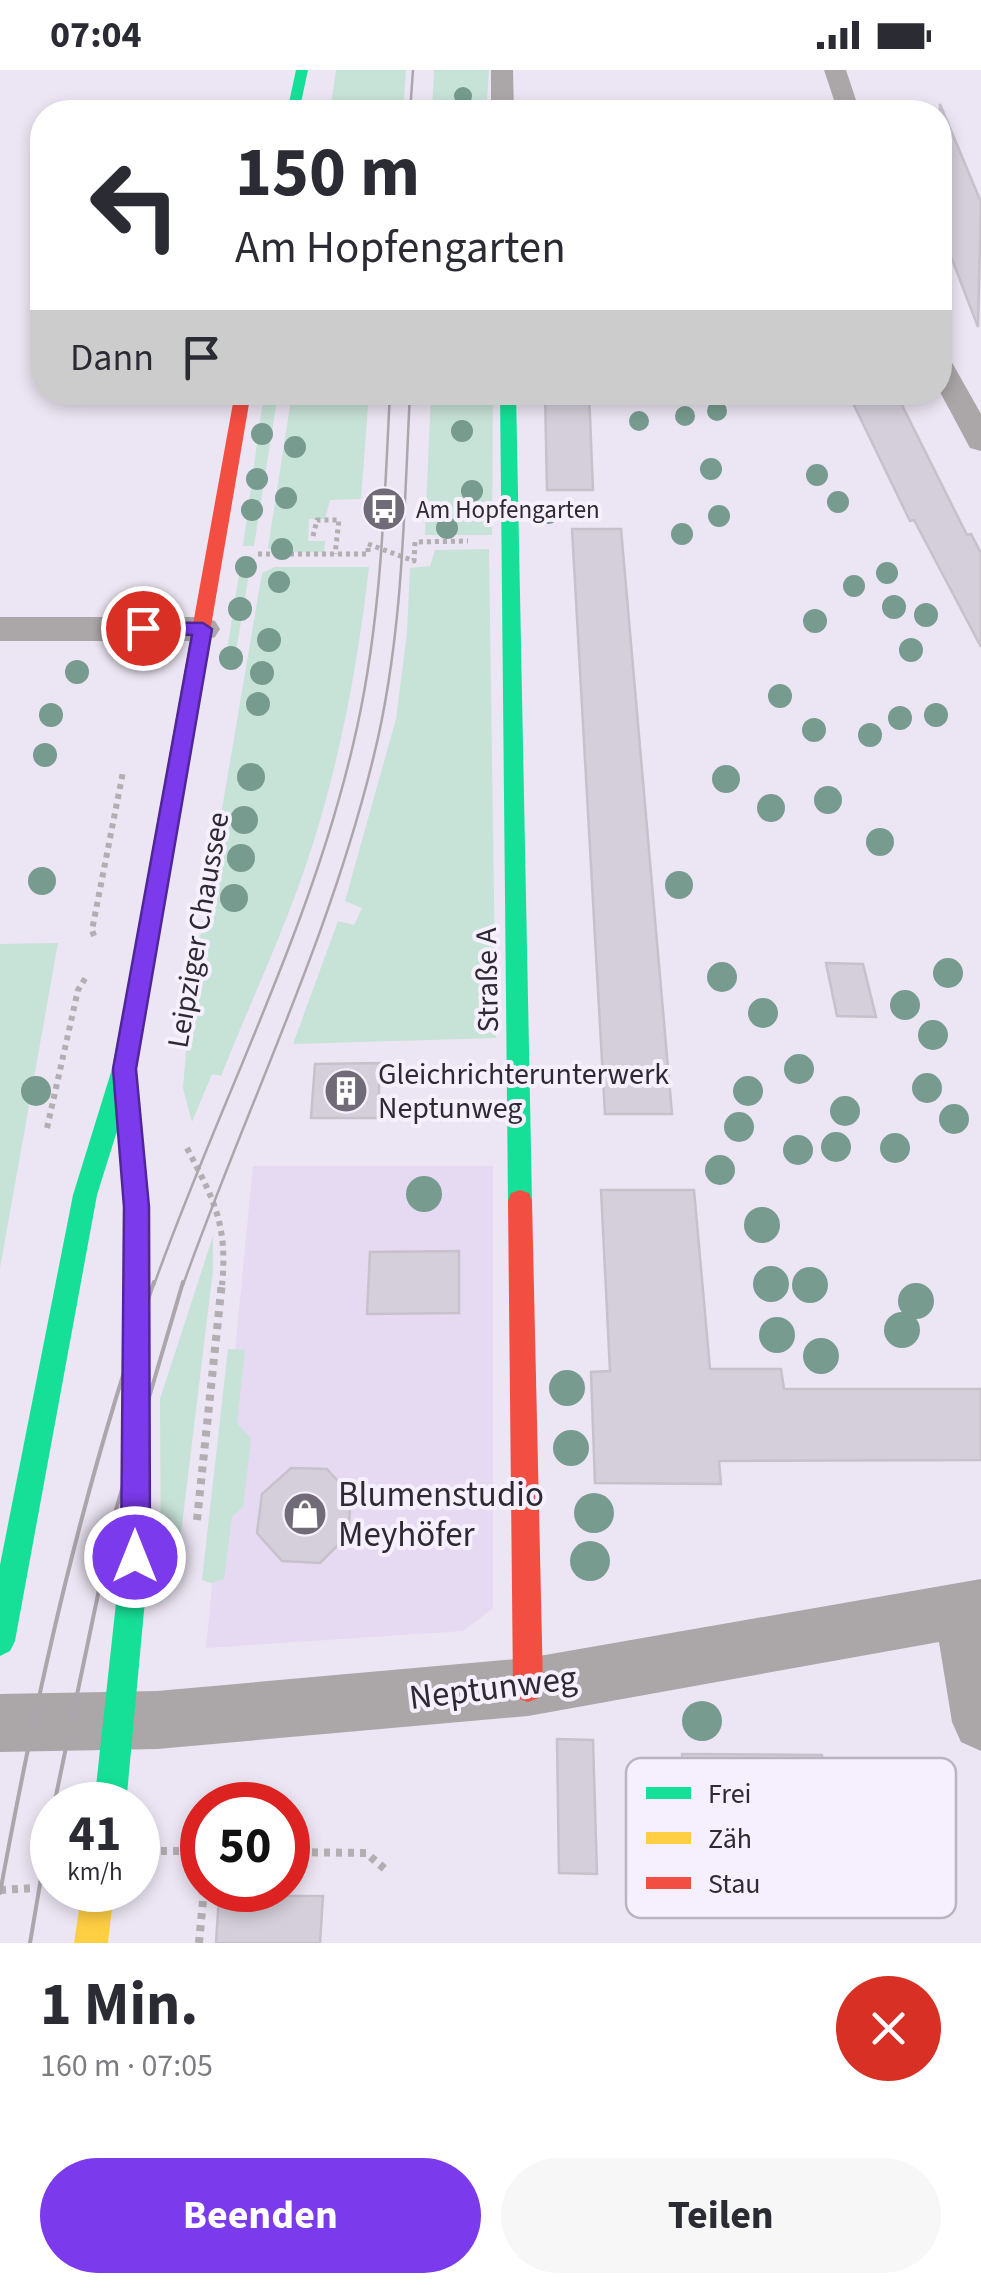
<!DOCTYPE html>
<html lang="de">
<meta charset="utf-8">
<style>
body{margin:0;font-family:"Source Sans 3",sans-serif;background:#f7f7f7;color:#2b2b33;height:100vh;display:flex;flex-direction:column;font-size:38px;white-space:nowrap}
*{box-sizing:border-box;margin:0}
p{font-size:32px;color:#7c7c81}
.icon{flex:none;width:55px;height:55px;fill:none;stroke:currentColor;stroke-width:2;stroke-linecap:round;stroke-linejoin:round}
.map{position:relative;height:1873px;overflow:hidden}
.sheet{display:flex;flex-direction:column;background:#fff;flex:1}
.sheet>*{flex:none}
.top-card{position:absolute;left:30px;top:30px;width:922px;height:305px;border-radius:40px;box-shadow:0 5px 15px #0003;background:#fff;color:#2b2b33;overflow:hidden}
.speed{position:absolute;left:30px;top:1712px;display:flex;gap:20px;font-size:50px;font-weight:700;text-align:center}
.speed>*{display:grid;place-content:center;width:130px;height:130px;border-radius:50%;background:#fff;box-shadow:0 5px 15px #0003;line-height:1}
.speed small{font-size:25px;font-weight:400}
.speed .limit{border:15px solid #d22;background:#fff;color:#111}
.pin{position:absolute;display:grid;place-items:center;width:85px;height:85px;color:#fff;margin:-42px;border:5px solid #fff;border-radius:50%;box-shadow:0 2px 10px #0007}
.me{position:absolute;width:110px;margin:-55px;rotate:0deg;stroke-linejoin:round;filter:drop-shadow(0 0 8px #0008)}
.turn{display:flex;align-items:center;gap:35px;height:210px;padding:0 40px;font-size:45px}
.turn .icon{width:130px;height:130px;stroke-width:2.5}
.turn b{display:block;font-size:70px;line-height:85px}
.then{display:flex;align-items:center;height:95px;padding:0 40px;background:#0003;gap:20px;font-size:38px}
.round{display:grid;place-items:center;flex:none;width:105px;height:105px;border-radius:52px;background:#f7f7f7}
.headline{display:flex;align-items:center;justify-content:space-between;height:170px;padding:0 40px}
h1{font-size:60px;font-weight:700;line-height:75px}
.button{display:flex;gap:20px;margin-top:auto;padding:20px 40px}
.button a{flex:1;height:115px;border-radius:60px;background:#7c3aed;color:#fff;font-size:40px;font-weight:700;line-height:115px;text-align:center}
.button a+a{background:#f7f7f7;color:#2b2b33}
.status{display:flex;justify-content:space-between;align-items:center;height:70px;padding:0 50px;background:#fff;direction:ltr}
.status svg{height:28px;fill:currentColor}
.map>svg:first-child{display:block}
</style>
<div class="status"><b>07:04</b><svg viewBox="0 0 49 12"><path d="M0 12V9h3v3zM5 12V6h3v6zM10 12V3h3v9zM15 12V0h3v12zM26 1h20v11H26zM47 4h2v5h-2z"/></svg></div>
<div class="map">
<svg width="981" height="1873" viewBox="0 0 981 1873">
<rect width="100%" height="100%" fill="#ece5f3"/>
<path fill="#e5daf2" d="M253,1096H493V1538L463,1561L206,1578Z"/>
<path fill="#c7e2d7" d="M336,0H406L403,42H330Z
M434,0H489L487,32L466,31L465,42H432Z
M264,323H278L254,476H243Z
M292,323H369L361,429L330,430L325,449H309L308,471H325L324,482H274L268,478Z
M431,323H493L492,465H425Z
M489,479L496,968L293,974L338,851L354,855L362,838L345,831L396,649L407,563L410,498L430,496L435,480Z
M241,492H251L234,593H225Z
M275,497H369C357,601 338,702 304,801C280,870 248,938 221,1006L212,1004L192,1052L183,1018L190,936H197L200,917L192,916L262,503Z
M58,873L0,1198V874Z
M213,1166V1200L178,1488L173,1513L161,1533L160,1329Z
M228,1279L245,1280L237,1353L251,1369L243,1437L232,1447L224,1509L211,1513L202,1510Z"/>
<path fill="#d4cfda" stroke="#c6c1cb" stroke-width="2.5" d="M940,34L981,132L978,257L940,158Z
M545,322H589L593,420H547Z
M898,327L967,465L971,464L981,483V577L914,450L910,451L852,331Z
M572,459H621L672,1044H605Z
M826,893L863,894L876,947L837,946Z
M380,993L378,1048H311L315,994Z
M601,1120H694L710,1299H781L784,1319H981V1390L719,1391L721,1414L595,1413L591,1302L610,1301Z
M459,1181V1243L367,1244L370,1182Z
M291,1398L327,1399L351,1426L348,1465L320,1493L282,1491L257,1463L262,1424Z
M557,1669L593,1670L597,1804L559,1803Z
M682,1684L822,1685L824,1704L897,1705L908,1791L690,1787Z
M219,1826H323L320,1873H216Z"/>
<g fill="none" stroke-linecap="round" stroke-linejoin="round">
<path stroke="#b2aeb2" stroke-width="5" stroke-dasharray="4 4" stroke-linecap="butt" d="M313,466L317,450H339L335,484
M258,484H368V474L414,491L415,472L468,471"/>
<path stroke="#b2aeb2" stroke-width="6" stroke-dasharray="5 5" stroke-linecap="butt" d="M94,866L92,860L123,702
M47,1058L78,920L86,907
M187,1078C214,1130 228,1155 222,1215"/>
<path stroke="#b2aeb2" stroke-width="8" stroke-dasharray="6 6" stroke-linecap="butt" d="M197,1450L222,1212
M149,1781H202
M288,1782L366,1783L385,1799
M0,1820L36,1818
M199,1873L204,1820"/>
<path fill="#aba6a8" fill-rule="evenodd" d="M491,0H513L514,42H491Z
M824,0H846L860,42H838Z
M940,286L950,289L981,344V381L970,378L940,322Z
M0,547H203L215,551L220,559L215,567L203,571H0Z
M981,1509V1681L961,1672L952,1652L939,1572L528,1646L157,1679L0,1682V1624L157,1621L528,1588Z"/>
<path fill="#16e098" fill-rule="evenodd" d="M296,0H308L299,42H287Z
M500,322H516L532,1131L529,1139L520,1142L511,1139L508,1131Z
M138,910L146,913L149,919L130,1018L139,1027L148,1137L149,1487L126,1735H94L121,1487L124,1137L118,1058L97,1125L15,1571L10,1581L0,1586V1495L73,1125L112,999L127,919L130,913Z"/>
<path fill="#ffcf43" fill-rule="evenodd" d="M82,1820H114L108,1873H74Z"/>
<path fill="#f24e42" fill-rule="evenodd" d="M235,322H251L149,919L146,925H130L127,919Z
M520,1120L529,1123L532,1131L543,1617L539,1628L528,1632L517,1628L513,1617L508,1131L511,1123Z"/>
<path stroke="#aba6ac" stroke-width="2.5" d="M410,42L413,0
M154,1215C218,1035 309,863 353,675C381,559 384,441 390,322
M183,1215C246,1038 330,868 374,685C403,567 404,443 410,322"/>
<path stroke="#aba6ac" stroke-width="4" d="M54,1735L115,1443L183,1212
M0,1823C38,1616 84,1411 154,1212
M30,1873L52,1743"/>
</g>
<g fill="#779b8f">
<circle cx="463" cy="26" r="9"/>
<circle cx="717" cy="341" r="10"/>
<circle cx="685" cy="346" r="10"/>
<circle cx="639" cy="351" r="10"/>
<circle cx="462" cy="361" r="11"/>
<circle cx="262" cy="364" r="11"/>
<circle cx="295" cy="377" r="11"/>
<circle cx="711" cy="399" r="11"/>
<circle cx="817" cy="405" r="11"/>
<circle cx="257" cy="409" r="11"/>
<circle cx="472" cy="421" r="11"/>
<circle cx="286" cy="428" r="11"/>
<circle cx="838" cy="432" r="11"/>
<circle cx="252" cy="440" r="11"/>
<circle cx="548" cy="443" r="11"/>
<circle cx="719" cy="446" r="11"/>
<circle cx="447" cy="458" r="11"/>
<circle cx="682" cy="464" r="11"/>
<circle cx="282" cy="479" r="11"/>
<circle cx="246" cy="497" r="11"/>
<circle cx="887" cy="503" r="11"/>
<circle cx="279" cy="512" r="11"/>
<circle cx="854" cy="516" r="11"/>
<circle cx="894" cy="537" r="12"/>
<circle cx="240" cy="539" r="12"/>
<circle cx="926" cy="545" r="12"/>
<circle cx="815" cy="551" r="12"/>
<circle cx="269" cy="570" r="12"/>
<circle cx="911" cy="580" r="12"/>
<circle cx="231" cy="588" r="12"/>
<circle cx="77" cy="602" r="12"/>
<circle cx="262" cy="603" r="12"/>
<circle cx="780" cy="626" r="12"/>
<circle cx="258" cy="634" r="12"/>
<circle cx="51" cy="645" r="12"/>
<circle cx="936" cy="645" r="12"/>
<circle cx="900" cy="648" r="12"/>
<circle cx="814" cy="660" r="12"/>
<circle cx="870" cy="665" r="12"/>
<circle cx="45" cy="685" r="12"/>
<circle cx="251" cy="707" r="14"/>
<circle cx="726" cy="709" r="14"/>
<circle cx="828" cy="730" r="14"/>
<circle cx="771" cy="738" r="14"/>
<circle cx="244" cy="750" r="14"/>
<circle cx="880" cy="772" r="14"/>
<circle cx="241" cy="788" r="14"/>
<circle cx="42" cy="811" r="14"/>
<circle cx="679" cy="815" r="14"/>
<circle cx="234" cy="828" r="14"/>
<circle cx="948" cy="903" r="15"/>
<circle cx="722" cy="907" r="15"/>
<circle cx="905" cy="935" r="15"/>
<circle cx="763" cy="943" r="15"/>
<circle cx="933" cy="965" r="15"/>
<circle cx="799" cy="999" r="15"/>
<circle cx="927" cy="1018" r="15"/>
<circle cx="36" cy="1021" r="15"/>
<circle cx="748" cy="1021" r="15"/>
<circle cx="845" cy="1041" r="15"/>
<circle cx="954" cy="1049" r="15"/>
<circle cx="739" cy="1057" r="15"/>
<circle cx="836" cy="1077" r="15"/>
<circle cx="895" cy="1078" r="15"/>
<circle cx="798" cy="1080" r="15"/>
<circle cx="720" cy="1100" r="15"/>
<circle cx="424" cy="1124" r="18"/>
<circle cx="762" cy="1155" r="18"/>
<circle cx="771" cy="1214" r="18"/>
<circle cx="810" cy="1215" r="18"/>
<circle cx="916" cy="1231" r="18"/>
<circle cx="902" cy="1260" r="18"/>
<circle cx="777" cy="1265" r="18"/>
<circle cx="821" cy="1286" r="18"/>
<circle cx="567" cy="1318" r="18"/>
<circle cx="571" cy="1378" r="18"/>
<circle cx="594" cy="1443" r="20"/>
<circle cx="590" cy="1491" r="20"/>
<circle cx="702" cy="1651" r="20"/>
</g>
<path fill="#7c3aed" stroke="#51269a" stroke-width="2.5" d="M143,552L203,553L212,559L136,999L149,1137L150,1487L146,1497L135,1501L125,1497L121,1487L124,1137L113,999L192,565L136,563V554Z"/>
<defs>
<symbol id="bus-disc" viewBox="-11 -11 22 22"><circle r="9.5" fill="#706b77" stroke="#f6effe"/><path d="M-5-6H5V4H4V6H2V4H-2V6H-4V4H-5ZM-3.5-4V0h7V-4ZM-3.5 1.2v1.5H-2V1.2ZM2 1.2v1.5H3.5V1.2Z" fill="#fff"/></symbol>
<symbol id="building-disc" viewBox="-11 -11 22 22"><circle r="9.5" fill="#706b77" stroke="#f6effe"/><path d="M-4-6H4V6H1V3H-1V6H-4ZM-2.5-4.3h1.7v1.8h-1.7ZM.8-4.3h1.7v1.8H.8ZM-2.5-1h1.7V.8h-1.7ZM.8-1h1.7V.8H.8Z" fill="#fff"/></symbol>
<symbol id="shop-disc" viewBox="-11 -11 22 22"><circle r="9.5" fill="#706b77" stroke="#f6effe"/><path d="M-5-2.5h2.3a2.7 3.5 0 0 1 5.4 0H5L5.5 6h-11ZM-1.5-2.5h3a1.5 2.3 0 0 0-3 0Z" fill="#fff"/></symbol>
</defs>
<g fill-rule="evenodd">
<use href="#bus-disc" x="359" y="414" width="50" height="50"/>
<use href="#building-disc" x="321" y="996" width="50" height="50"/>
<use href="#shop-disc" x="280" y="1419" width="50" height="50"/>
</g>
<g text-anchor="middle" stroke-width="8" stroke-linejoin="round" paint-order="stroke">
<g font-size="25" fill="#2e2a34" stroke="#f6effe" text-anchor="start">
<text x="416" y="448">Am Hopfengarten</text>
</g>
<g font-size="30" fill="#2e2a34" stroke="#f6effe">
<text transform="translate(198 860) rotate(-80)" y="10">Leipziger Chaussee</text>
<text transform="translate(487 910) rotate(-91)" y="10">Straße A</text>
</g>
<g font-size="30" fill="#2e2a34" stroke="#f6effe" text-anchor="start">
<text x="378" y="1014">Gleichrichterunterwerk<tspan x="378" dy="34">Neptunweg</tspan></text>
</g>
<g font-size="35" fill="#2e2a34" stroke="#f6effe" text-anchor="start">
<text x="338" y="1436">Blumenstudio<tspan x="338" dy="40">Meyhöfer</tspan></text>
</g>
<g font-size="35" fill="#2e2a34" stroke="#f6effe">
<text transform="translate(493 1617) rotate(-7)" y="12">Neptunweg</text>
</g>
</g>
<rect x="626" y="1688" width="330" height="160" rx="15" fill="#f6effe" stroke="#bab4c1" stroke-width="2.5"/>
<rect x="646" y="1717" width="45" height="12" fill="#16e098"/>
<rect x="646" y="1762" width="45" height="12" fill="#ffcf43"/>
<rect x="646" y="1807" width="45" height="12" fill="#f24e42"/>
<g font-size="28" fill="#2e2a34">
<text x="708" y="1733">Frei</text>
<text x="708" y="1778">Zäh</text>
<text x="708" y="1823">Stau</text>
</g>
</svg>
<div class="speed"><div>41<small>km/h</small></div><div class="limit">50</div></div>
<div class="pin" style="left:143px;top:558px;background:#d93025"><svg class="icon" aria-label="arrive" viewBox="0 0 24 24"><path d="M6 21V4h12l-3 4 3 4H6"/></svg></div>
<svg class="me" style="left:135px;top:1487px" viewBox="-20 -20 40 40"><circle r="17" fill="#7c3aed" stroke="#fff" stroke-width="3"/><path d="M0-11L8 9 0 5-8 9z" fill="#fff"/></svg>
<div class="top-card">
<div class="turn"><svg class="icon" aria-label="left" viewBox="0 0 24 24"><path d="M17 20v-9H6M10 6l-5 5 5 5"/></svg><div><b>150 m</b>Am Hopfengarten</div></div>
<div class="then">Dann<svg class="icon" aria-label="arrive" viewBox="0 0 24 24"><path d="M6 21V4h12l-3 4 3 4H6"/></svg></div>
</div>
</div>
<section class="sheet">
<div class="headline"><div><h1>1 Min.</h1><p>160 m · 07:05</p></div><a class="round" style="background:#d93025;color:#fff"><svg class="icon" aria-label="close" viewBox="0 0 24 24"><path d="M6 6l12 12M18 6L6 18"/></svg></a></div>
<div class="button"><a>Beenden</a><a>Teilen</a></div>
</section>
